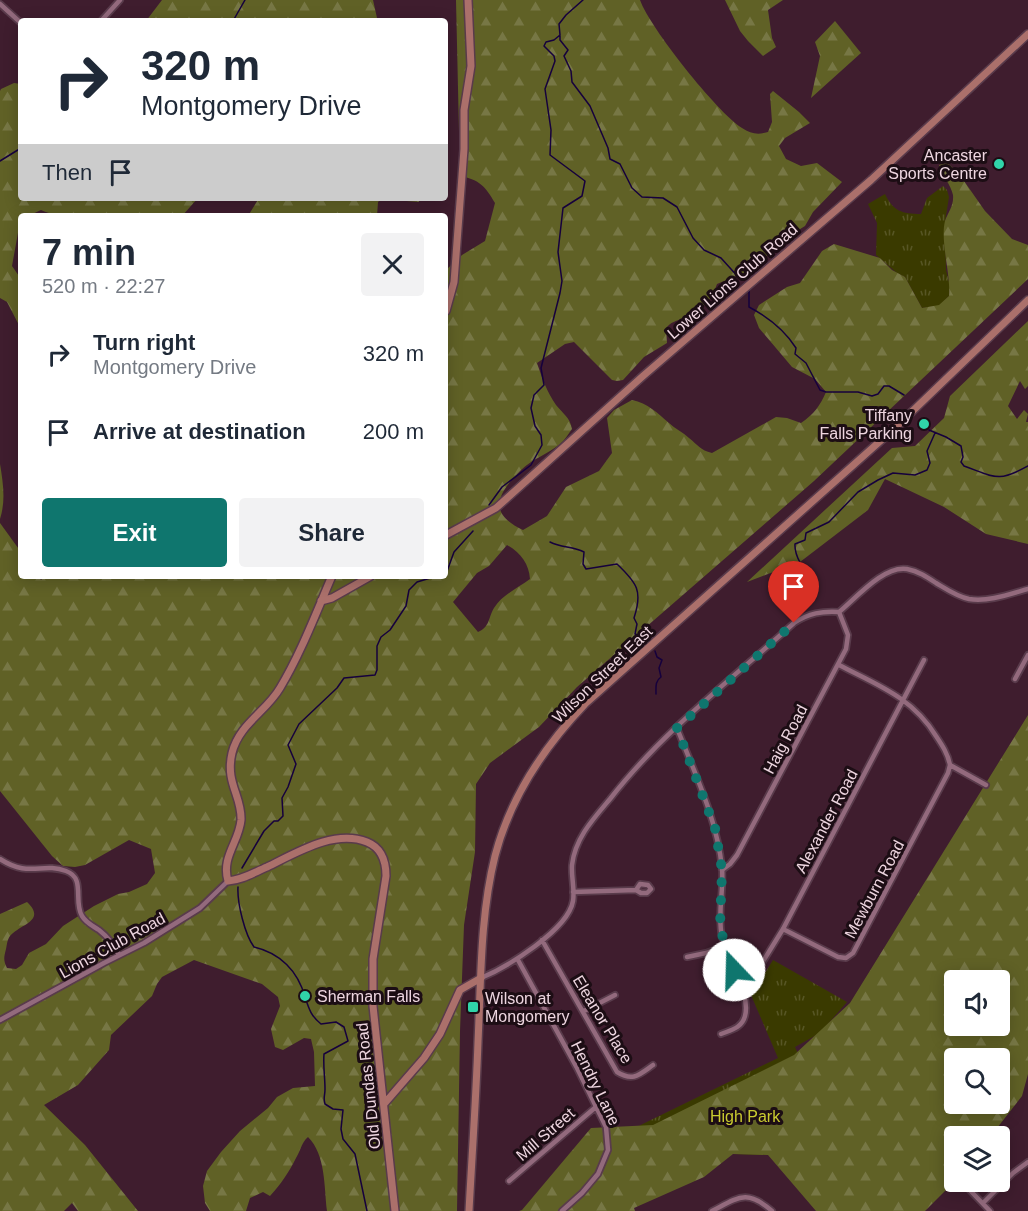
<!DOCTYPE html>
<meta charset="utf-8">
<style>
body{margin:0;font-family:Helvetica,sans-serif;background:#f2f2f3;color:#1f2937;height:100vh;display:flex;flex-direction:column;font-size:22px;white-space:nowrap}
*{box-sizing:border-box;margin:0}
p{font-size:20px;color:#747a83}
.icon{flex:none;width:33px;height:33px;fill:none;stroke:currentColor;stroke-width:2;stroke-linecap:round;stroke-linejoin:round}
.map{position:relative;flex:1;overflow:hidden}
.panel{position:absolute;left:18px;top:213px;width:430px;height:366px;display:flex;flex-direction:column;background:#fff;border-radius:6px;box-shadow:0 3px 15px #0003}
.panel>*{flex:none}
.guide{position:absolute;left:18px;top:18px;width:430px;height:183px;border-radius:6px;box-shadow:0 3px 15px #0003;background:#fff;color:#1f2937;overflow:hidden}
.tools{position:absolute;left:944px;top:970px;display:grid;gap:12px}
.tools a{display:grid;place-items:center;width:66px;height:66px;border-radius:6px;background:#fff;box-shadow:0 3px 15px #0003;font-size:30px}
.pin{position:absolute;display:grid;place-items:center;width:51px;height:51px;color:#fff;margin:-62px -26px;border-radius:50% 50% 50% 0;rotate:-45deg;box-shadow:0 0 6px #0007}
.pin .icon{rotate:45deg}
.me{position:absolute;width:66px;margin:-33px;rotate:339deg;stroke-linejoin:round;filter:drop-shadow(0 0 4px #0008)}
.turn{display:flex;align-items:center;gap:21px;height:126px;padding:0 24px;font-size:27px}
.turn .icon{width:78px;height:78px;stroke-width:2.5}
.turn b{display:block;font-size:42px;line-height:51px}
.then{display:flex;align-items:center;height:57px;padding:0 24px;background:#0003;gap:12px;font-size:22px}
.round{display:grid;place-items:center;flex:none;width:63px;height:63px;border-radius:6px;background:#f2f2f3}
.head{display:flex;align-items:center;justify-content:space-between;height:102px;padding:0 24px}
h1{font-size:36px;font-weight:700;line-height:45px}
.button{display:flex;gap:12px;margin-top:auto;padding:12px 24px}
.button a{flex:1;height:69px;border-radius:6px;background:#0f766e;color:#fff;font-size:24px;font-weight:700;line-height:69px;text-align:center}
.button a+a{background:#f2f2f3;color:#1f2937}
ul{padding:0;list-style:none}
li{display:flex;align-items:center;gap:18px;height:78px;padding:0 24px}
li div{flex:1}
li b{display:block;font-size:22px}
li em{font-style:normal}
.map>svg:first-child{display:block}
</style>
<div class="map">
<svg width="1028" height="1211" viewBox="0 0 1028 1211">
<defs>
<pattern id="grass-tufts" width="24" height="20" patternUnits="userSpaceOnUse" patternTransform="scale(1.5)"><rect width="24" height="20" fill="#3a3a00"/><path d="M3 7l-1-3M5 7V3M7 7l1-3M15 17l-1-3M17 17v-4M19 17l1-3" fill="none" stroke="#575625"/></pattern>
<pattern id="forest-firs" width="22" height="20" patternUnits="userSpaceOnUse" patternTransform="scale(1.5)"><rect width="22" height="20" fill="#606126"/><path d="M5 1l3.5 6h-7zM16 11l3.5 6h-7z" fill="#777745"/></pattern>
</defs>
<rect width="100%" height="100%" fill="#3f1d2e"/>
<path fill="url(#grass-tufts)" d="M943,186L947,190L949,197L945,222L946,270L950,286L949,296L939,306L922,308L905,277L897,273L876,255L877,223L868,204L885,194C893,211 902,214 921,214L927,198Z
M773,960L847,1002L820,1033L795,1047L809,1077L768,1155L733,1154L614,1138L778,1058L751,995Z"/>
<path fill="url(#forest-firs)" fill-rule="evenodd" d="M162,0H373L377,18L383,21H146Z
M456,0H640C650,28 717,112 742,128C751,134 758,135 768,132L772,122L770,94L773,91L799,112L810,123L785,138L779,146L786,159L801,166L817,163L842,182L813,212L805,226L784,239L753,269L717,284C710,303 702,310 683,318C675,322 672,321 666,328L667,343L644,357L623,380L617,381L612,380L574,342L565,344L537,363C542,378 547,392 556,405C563,414 570,417 572,429C568,434 565,440 560,444C548,454 532,459 521,470C497,494 487,513 523,530L547,516L566,487L599,471L612,453L607,418L614,410L632,400C648,403 657,413 669,423C675,429 683,432 689,438C698,445 700,450 712,453L776,417L787,418L801,423C814,414 820,406 826,392L815,379L792,367L759,328L754,315L759,305L787,287L800,283L822,251L834,244L880,258L892,270L905,277L922,308L939,305L949,296C951,275 940,241 945,221C948,212 954,206 953,195C951,185 942,175 939,165L947,163L957,171L985,211L1012,239L1028,245V279L814,481L577,687L539,727L490,763L476,784L475,852L464,925L460,1031L457,1211H327C324,1187 326,1155 308,1137C301,1143 301,1150 296,1158C289,1172 281,1184 270,1196L263,1192L250,1198L246,1211H210L205,1203L203,1186L207,1171L221,1152L240,1131L268,1108L277,1097L293,1088L315,1086L314,1052L311,1039L304,1038L283,1050L275,1047L271,1029L280,1006L278,997L262,984L194,960L162,977L157,984L152,996L111,1035L109,1050L78,1085L44,1105L85,1145L138,1211H78L72,1203L64,1211H0V914L27,902C47,921 20,924 10,936C7,940 7,945 6,949C4,957 3,960 7,968L16,969L22,965L29,953L46,944L63,926L94,906L118,894L129,892L147,884L155,873L151,849L129,840L85,865L75,867L63,866L52,856L0,791V523L21,552V576H38L41,580L45,576H446V270L462,255L485,241L495,203C485,186 480,180 460,176ZM507,545C521,553 529,564 530,579C518,588 502,595 494,608C488,618 490,627 478,632L453,602L477,573L489,566Z
M725,0H783L768,10L772,38L776,47L763,56L748,41L740,31Z
M835,21L861,53L811,98L820,56L815,42Z
M14,83L21,84V198H198L182,216H93L92,213C77,221 55,216 41,210L28,216H21L12,266L21,279V329L7,302L0,298V91L1,89Z
M259,198H418L419,202L381,199L378,202L377,216H248Z
M1028,321V386L1025,389L1020,381L1008,406L1017,419L1024,410L1028,414L1026,422H1028V544L986,534L944,507L885,479L868,510L800,562L747,582L892,448L915,446L944,418L950,396Z
M0,464C3,483 6,500 0,519Z
M1028,715V1074L1022,1096L990,1137H954V1182L925,1211H816L768,1155L733,1154L704,1177L634,1208L635,1211H519L522,1210L591,1128L653,1125L794,1055L850,1003ZM954,981H999V1026H954ZM954,1059H999V1104H954Z"/>
<g fill="none" stroke-linecap="round" stroke-linejoin="round">
<path stroke="#16003d" stroke-width="1.5" d="M233,21L245,0
M560,36V40L568,50L564,56L571,71L572,82L590,106L608,148L610,159L620,164L632,188L642,197L663,198L677,207L693,238L704,250L721,258L740,279
M0,161L21,148
M749,291V307C768,317 784,329 796,348L795,354L806,363L820,390L826,392H858L872,396L878,394L884,386H889L904,395
M929,430L946,437L961,446L963,457L961,462L964,466C995,477 997,483 1028,466
M489,505L502,487L531,465L542,445L541,435L535,426L531,408L534,395L544,385L541,368L560,293L562,281L558,252L563,208L582,196L585,181L550,155L551,130L545,89L555,61L554,56L544,46L546,42L554,40L560,35L559,24L566,15L583,0
M550,542C562,548 572,546 584,552L583,564L586,569L617,564C637,583 643,591 634,618L637,624L635,634L645,637
M446,574L454,552L473,531
M815,583C806,573 794,558 795,544L805,540L806,533L829,522L858,492L878,480L893,473L915,475L927,470L930,463L927,451L935,433
M655,651L657,657L662,660L659,668L661,677C655,681 656,687 656,694
M242,868L264,831L274,821H278L283,816L282,798L288,787L296,764L288,745L299,724L337,688L344,678L375,675L377,670V646L381,637L390,630L406,606L409,590L417,582L437,576
M238,887C237,903 245,935 254,947C280,953 298,971 305,997C309,1009 311,1016 321,1024L336,1022L344,1027L348,1041L324,1054C323,1066 325,1077 325,1089C325,1096 323,1098 325,1104L333,1109L343,1110L341,1129L343,1139L355,1154L367,1211"/>
<defs>
<path id="street" d="M0,4L21,23
M101,21L120,0
M839,665C877,685 912,697 936,736C942,745 948,754 950,765L986,785
M1015,679L1028,655
M677,728C695,774 717,819 722,868C724,891 717,914 722,937C728,961 751,993 745,1016C742,1028 731,1030 721,1034
M0,859C29,878 42,862 66,871C86,878 73,901 82,916C86,923 93,926 99,930C108,937 114,945 119,955
M722,870L730,864L737,855L846,649L848,635L839,612
M573,892L636,890L641,893H647L651,889L648,885L640,884L636,890
M783,929L838,957L846,958L853,953L948,773L950,765
M542,940L617,1072C633,1082 639,1075 653,1065
M687,957L706,953L725,946
M518,960L577,1068L606,1127L608,1150L598,1174L582,1193L562,1211
M481,978C507,967 568,930 573,901C575,889 571,876 572,865C575,838 594,818 610,799C662,732 732,679 794,623C809,613 822,611 839,612C856,598 884,565 907,569C918,571 927,577 936,583C946,589 958,597 969,599C989,602 1010,594 1028,589
M741,984L747,982L754,976L783,929L924,660
M584,1011L615,995
M0,1020L104,963L144,943L200,908L228,881
M509,1181L597,1106
M962,1182L990,1211
M983,1203L1013,1173L1028,1162
M712,1211C739,1197 747,1189 772,1211"/>
<path id="secondary" d="M446,311L454,282L464,149V110L471,66L468,0
M446,535L496,508L643,376L871,180L1028,34
M332,576C316,613 301,653 280,688C266,712 239,724 232,753C225,783 242,796 241,820C239,842 221,857 228,881C242,880 253,873 267,867C296,853 334,829 367,842C382,848 386,861 386,876L373,959V1006L395,1211
M321,601L332,598L371,576
M384,1104L424,1058L440,1034L460,990L481,978
M469,1211C472,1155 476,1099 478,1042C481,981 480,916 495,856C510,798 544,747 585,704L896,427L1028,300"/>
</defs>
<use href="#street" stroke="#593b4b" stroke-width="8"/>
<use href="#secondary" stroke="#593b4b" stroke-width="10"/>
<use href="#street" stroke="#936a7d" stroke-width="4.5"/>
<use href="#secondary" stroke="#ab706b" stroke-width="7"/>
</g>
<g fill="none" stroke-linecap="round" stroke-linejoin="round">
<path stroke="#0f766e" stroke-width="10" stroke-dasharray="0 18" d="M734,970L725,946L720,926L722,870L715,828L677,728L794,623"/>
</g>
<g fill="#30d4a9" stroke="#1c0d14" stroke-width="2">
<circle cx="999" cy="164" r="6"/>
<circle cx="924" cy="424" r="6"/>
<circle cx="305" cy="996" r="6"/>
<rect x="467" y="1001" width="12" height="12" rx="3"/>
</g>
<g text-anchor="middle" stroke-width="6" stroke-linejoin="round" paint-order="stroke">
<g font-size="16" fill="#eed6e0" stroke="#1c0d14" text-anchor="end">
<text x="987" y="161">Ancaster<tspan x="987" dy="18">Sports Centre</tspan></text>
<text x="912" y="421">Tiffany<tspan x="912" dy="18">Falls Parking</tspan></text>
<text x="317" y="1002" text-anchor="start">Sherman Falls</text>
<text x="485" y="1004" text-anchor="start">Wilson at<tspan x="485" dy="18">Mongomery</tspan></text>
</g>
<g font-size="16" fill="#eed6e0" stroke="#1c0d14">
<text transform="translate(732 281) rotate(-41)" y="6">Lower Lions Club Road</text>
<text transform="translate(602 674) rotate(-44)" y="6">Wilson Street East</text>
<text transform="translate(785 739) rotate(-62)" y="6">Haig Road</text>
<text transform="translate(826 821) rotate(-62)" y="6">Alexander Road</text>
<text transform="translate(874 889) rotate(-62)" y="6">Mewburn Road</text>
<text transform="translate(112 945) rotate(-29)" y="6">Lions Club Road</text>
<text transform="translate(603 1019) rotate(59)" y="6">Eleanor Place</text>
<text transform="translate(596 1083) rotate(64)" y="6">Hendry Lane</text>
<text transform="translate(368 1086) rotate(-96)" y="6">Old Dundas Road</text>
<text transform="translate(545 1134) rotate(-41)" y="6">Mill Street</text>
</g>
<g font-size="16" fill="#cacb30" stroke="#1c0d14">
<text x="745" y="1122">High Park</text>
</g>
</g>
</svg>
<div class="tools">
<a><svg class="icon" aria-label="sound" viewBox="0 0 24 24"><path d="M4 9h4l5-4v14l-5-4H4zM17 9q2 3 0 6"/></svg></a>
<a><svg class="icon" aria-label="search" viewBox="0 0 24 24"><circle cx="10" cy="10" r="6"/><path d="M15 15l6 6"/></svg></a>
<a><svg class="icon" aria-label="layers" viewBox="0 0 24 24"><path d="M12 4l9 5-9 5-9-5zM3 14l9 5 9-5"/></svg></a>
</div>
<div class="pin" style="left:794px;top:623px;background:#d93025"><svg class="icon" aria-label="arrive" viewBox="0 0 24 24"><path d="M6 21V4h12l-3 4 3 4H6"/></svg></div>
<svg class="me" style="left:734px;top:970px" viewBox="-20 -20 40 40"><circle r="19" fill="#fff"/><path d="M0-13L10 11 0 6-10 11z" fill="#0f766e"/></svg>
<div class="guide">
<div class="turn"><svg class="icon" aria-label="right" viewBox="0 0 24 24"><path d="M7 20v-9h11M14 6l5 5-5 5"/></svg><div><b>320 m</b>Montgomery Drive</div></div>
<div class="then">Then<svg class="icon" aria-label="arrive" viewBox="0 0 24 24"><path d="M6 21V4h12l-3 4 3 4H6"/></svg></div>
</div>
<section class="panel">
<div class="head"><div><h1>7 min</h1><p>520 m · 22:27</p></div><a class="round"><svg class="icon" aria-label="close" viewBox="0 0 24 24"><path d="M6 6l12 12M18 6L6 18"/></svg></a></div>
<ul>
<li><svg class="icon" aria-label="right" viewBox="0 0 24 24"><path d="M7 20v-9h11M14 6l5 5-5 5"/></svg><div><b>Turn right</b><p>Montgomery Drive</p></div><em>320 m</em></li>
<li><svg class="icon" aria-label="arrive" viewBox="0 0 24 24"><path d="M6 21V4h12l-3 4 3 4H6"/></svg><div><b>Arrive at destination</b></div><em>200 m</em></li>
</ul>
<div class="button"><a>Exit</a><a>Share</a></div>
</section>
</div>
